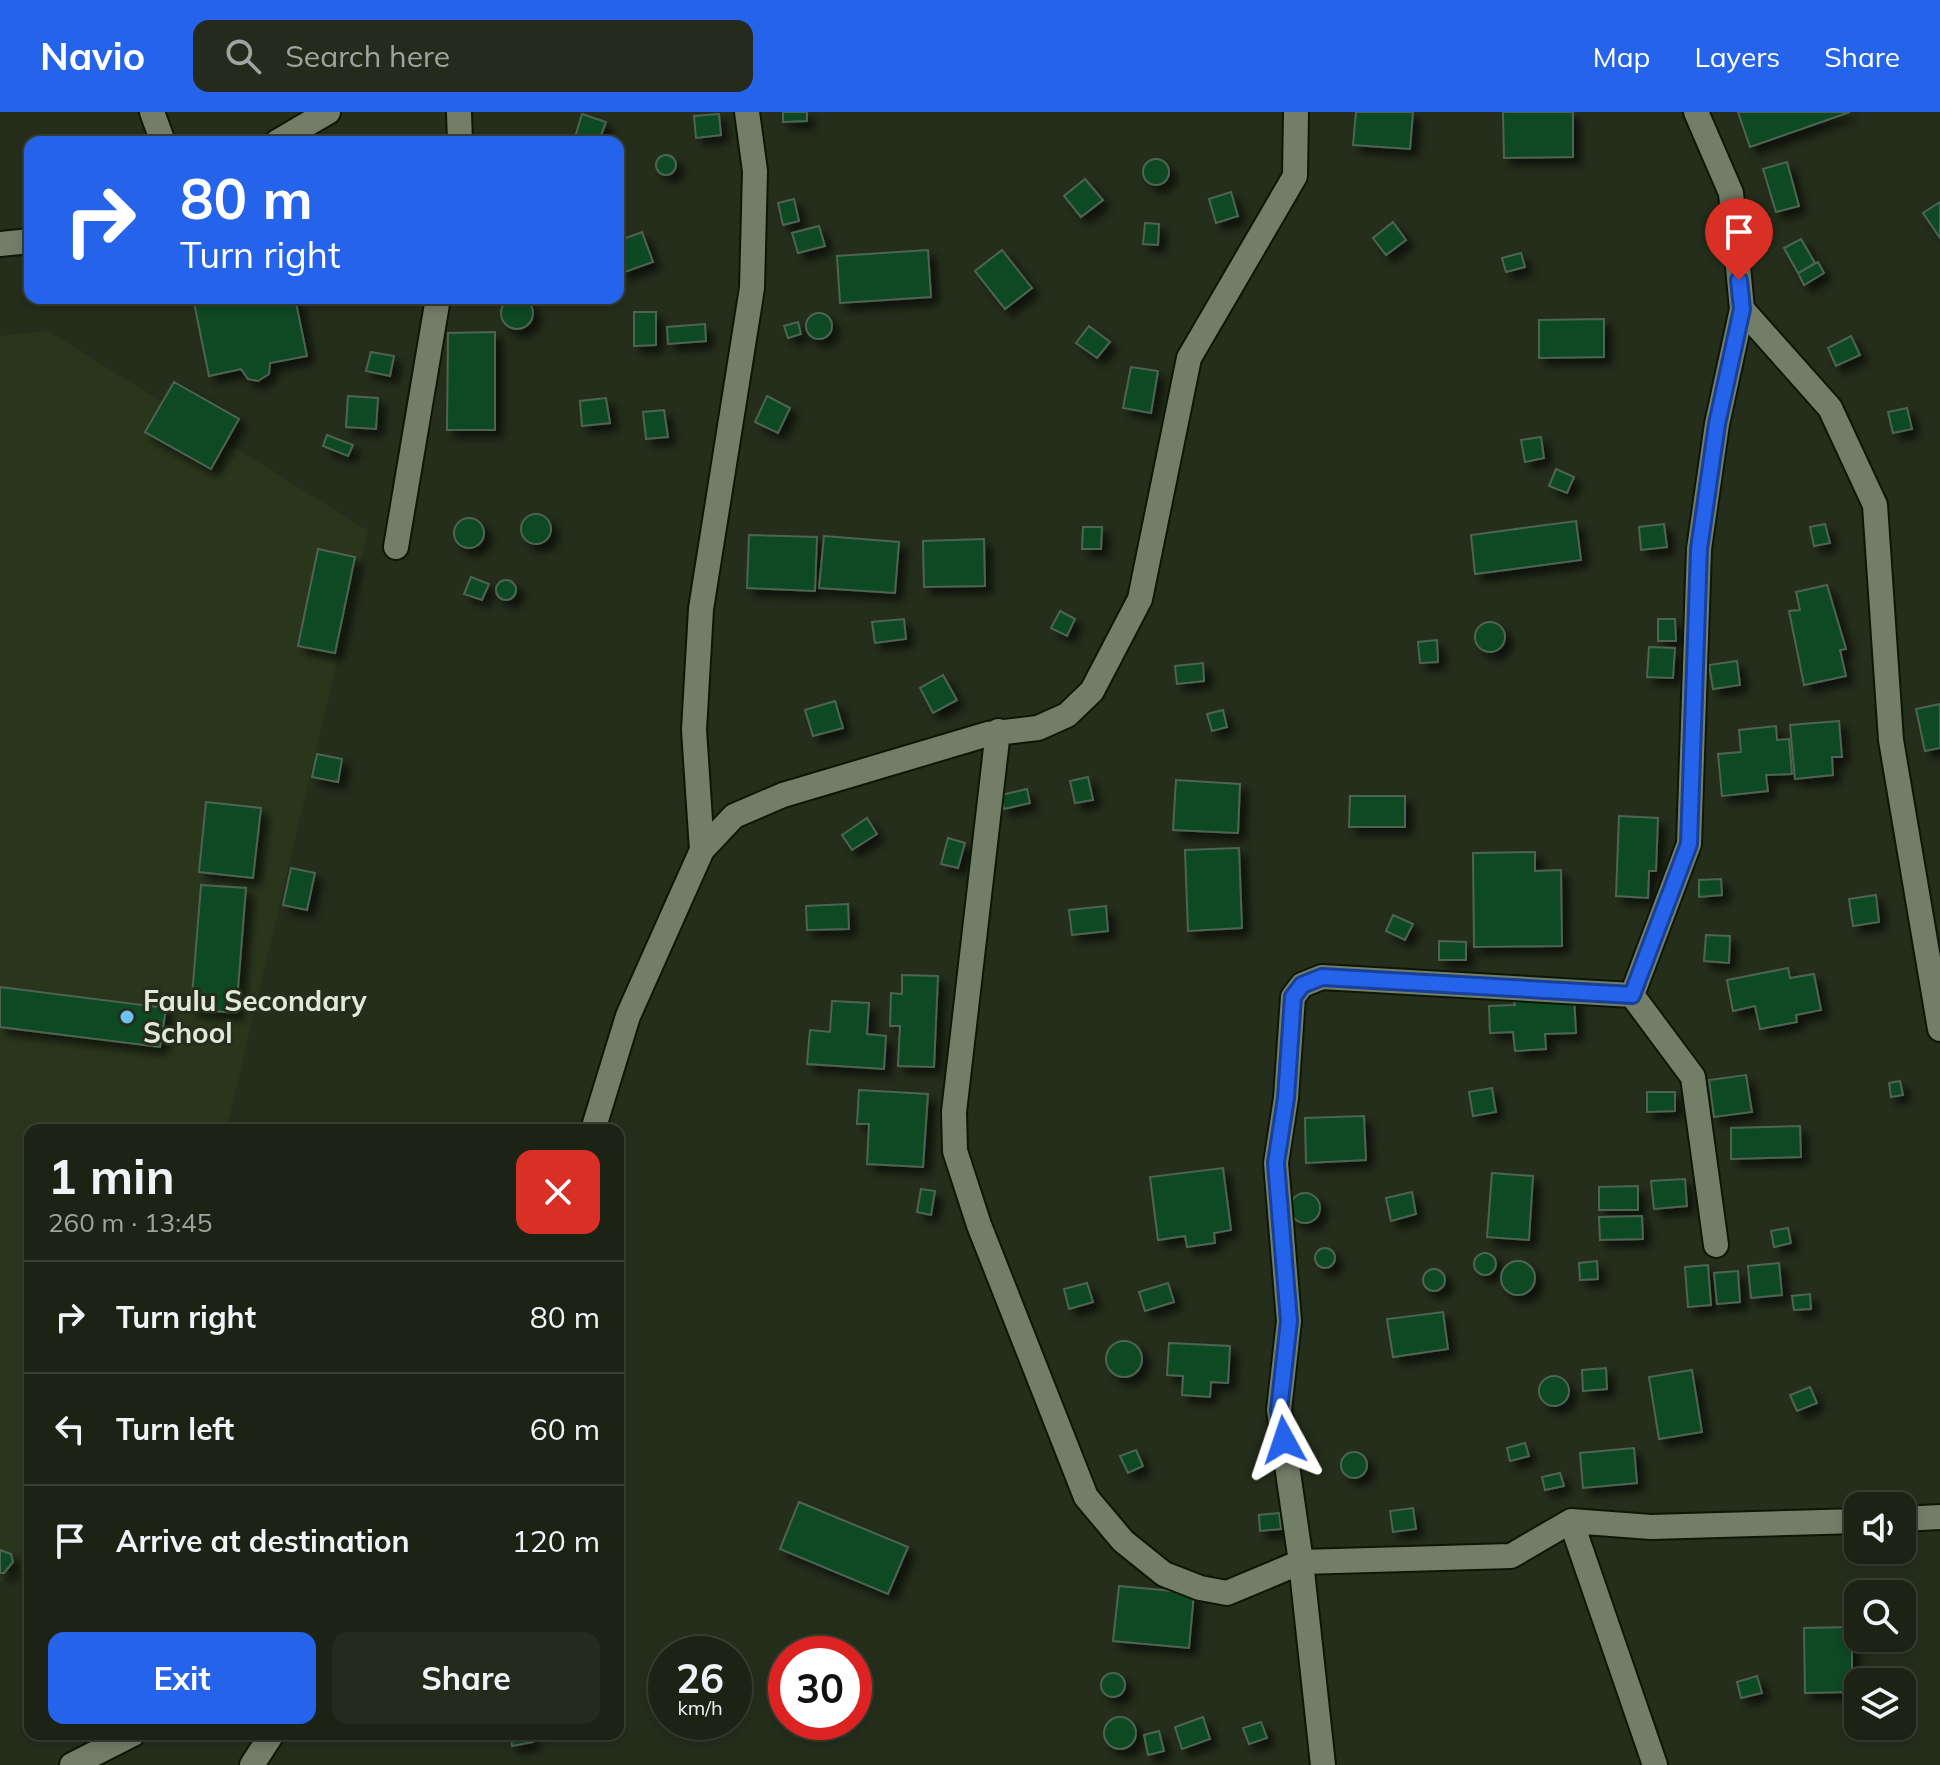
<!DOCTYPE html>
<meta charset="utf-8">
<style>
body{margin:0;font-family:Mulish,sans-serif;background:#252a1d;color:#f1f3f6;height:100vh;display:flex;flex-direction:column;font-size:30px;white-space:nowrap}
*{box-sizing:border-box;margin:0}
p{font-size:26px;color:#a0a4a0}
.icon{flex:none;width:44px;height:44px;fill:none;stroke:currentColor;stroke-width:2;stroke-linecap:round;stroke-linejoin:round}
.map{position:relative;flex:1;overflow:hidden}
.details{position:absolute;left:24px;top:1012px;width:600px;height:616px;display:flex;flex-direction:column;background:#1c2214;border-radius:16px;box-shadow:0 4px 12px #0003,0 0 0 2px #3a3f34}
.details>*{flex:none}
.banner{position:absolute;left:24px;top:24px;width:600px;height:168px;border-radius:16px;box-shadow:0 4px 12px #0003,0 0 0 2px #3a3f34;background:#2563eb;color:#fff;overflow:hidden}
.fabs{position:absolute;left:1844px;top:1380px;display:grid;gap:16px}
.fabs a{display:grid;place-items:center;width:72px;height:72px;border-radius:16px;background:#1c2214;box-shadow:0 4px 12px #0003,0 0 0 2px #3a3f34;font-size:40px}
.speed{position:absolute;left:648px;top:1524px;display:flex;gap:16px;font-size:40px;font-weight:700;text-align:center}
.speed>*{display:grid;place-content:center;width:104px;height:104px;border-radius:50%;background:#1c2214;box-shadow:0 4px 12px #0003,0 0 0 2px #3a3f34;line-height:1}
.speed small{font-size:20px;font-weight:400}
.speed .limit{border:12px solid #d22;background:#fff;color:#111}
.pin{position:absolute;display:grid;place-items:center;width:68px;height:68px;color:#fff;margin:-82px -34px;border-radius:50% 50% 50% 0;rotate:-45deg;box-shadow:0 0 8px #0007}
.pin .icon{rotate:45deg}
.me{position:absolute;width:88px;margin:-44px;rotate:355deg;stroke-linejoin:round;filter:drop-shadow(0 0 6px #0008)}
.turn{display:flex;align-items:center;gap:28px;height:168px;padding:0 24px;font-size:36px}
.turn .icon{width:104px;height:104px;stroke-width:2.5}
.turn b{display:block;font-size:56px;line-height:68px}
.round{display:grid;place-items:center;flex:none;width:84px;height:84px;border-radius:16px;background:#252a1d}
.headline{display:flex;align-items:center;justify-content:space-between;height:136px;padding:0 24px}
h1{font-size:48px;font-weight:700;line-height:60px}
.cta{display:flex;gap:16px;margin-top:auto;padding:16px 24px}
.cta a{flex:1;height:92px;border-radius:16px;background:#2563eb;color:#fff;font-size:32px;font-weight:700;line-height:92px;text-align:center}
.cta a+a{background:#252a1d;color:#f1f3f6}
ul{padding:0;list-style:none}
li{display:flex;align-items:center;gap:24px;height:112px;padding:0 24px;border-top:2px solid #3a3f34}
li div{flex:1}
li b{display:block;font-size:30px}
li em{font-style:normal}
header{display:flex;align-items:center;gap:48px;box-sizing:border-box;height:112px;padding:0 40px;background:#2563eb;color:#fff}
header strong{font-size:38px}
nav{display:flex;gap:44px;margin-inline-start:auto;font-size:28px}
.search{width:560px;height:72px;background:#252a1d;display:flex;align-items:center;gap:20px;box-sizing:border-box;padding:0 28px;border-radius:16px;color:#a0a4a0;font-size:30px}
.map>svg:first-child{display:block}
</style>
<header>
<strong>Navio</strong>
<div class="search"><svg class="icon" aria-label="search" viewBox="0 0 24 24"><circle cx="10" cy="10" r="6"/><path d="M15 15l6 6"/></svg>Search here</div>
<nav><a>Map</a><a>Layers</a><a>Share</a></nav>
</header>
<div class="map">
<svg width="1940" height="1653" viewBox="0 0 1940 1653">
<defs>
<filter id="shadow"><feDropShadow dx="7" dy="7" stdDeviation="4" flood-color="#0009"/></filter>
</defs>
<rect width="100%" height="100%" fill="#252e1b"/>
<path fill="#2a361c" d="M48,219L368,419L226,1018H30V1458L0,1469V224Z"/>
<path fill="#0a4921" stroke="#4f6353" stroke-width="2" filter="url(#shadow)" d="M783,0H807V9L783,10Z
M1356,0H1413L1410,37L1353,33Z
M1503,0H1573V45L1504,46Z
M1738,0H1850L1750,35Z
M582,2L606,10L599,29L576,22Z
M719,2L721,23L696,26L694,4Z
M656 53a10 10 0 1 1 20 0a10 10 0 1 1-20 0Z
M1143 60a13 13 0 1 1 26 0a13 13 0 1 1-26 0Z
M1787,50L1799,94L1776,100L1763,57Z
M1085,67L1103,88L1081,105L1064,84Z
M1231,80L1238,104L1216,111L1209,87Z
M794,87L799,109L783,113L778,91Z
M1940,90V126L1923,101Z
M1393,110L1406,128L1386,143L1373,126Z
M1145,111L1159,112L1158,133L1143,132Z
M819,114L825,134L798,141L792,121Z
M642,120L653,150L622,161L618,129Z
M1801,127L1815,151L1798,161L1784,136Z
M928,138L931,185L840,191L837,144Z
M1002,138L1032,176L1005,197L975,159Z
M1521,141L1525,155L1506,160L1502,146Z
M1818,150L1824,161L1804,173L1798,161Z
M501 201a16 16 0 1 1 32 0a16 16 0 1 1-32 0Z
M193,186H295L307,244L270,251L269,262L258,269L248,267L241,257L209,264Z
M634,200H656V233L634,234Z
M806 214a13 13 0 1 1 26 0a13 13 0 1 1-26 0Z
M1604,207V245L1539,246V208Z
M798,210L801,222L788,226L784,214Z
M705,212L706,229L668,232L667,215Z
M1089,214L1110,230L1097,246L1076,231Z
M495,220V318H447L448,221Z
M1851,224L1860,243L1836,254L1828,236Z
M371,240L394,244L390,264L366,259Z
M1131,255L1158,259L1151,301L1123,296Z
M174,270L239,307L211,357L145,320Z
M348,284L378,286L376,317L346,315Z
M767,284L790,296L778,321L755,310Z
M606,286L610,311L582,314L580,289Z
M1907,296L1912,317L1893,321L1888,300Z
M664,298L668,325L646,327L643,300Z
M327,323L353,333L348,344L323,334Z
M1541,325L1544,346L1525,350L1521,328Z
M1556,357L1574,365L1567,381L1549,374Z
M521 417a15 15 0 1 1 30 0a15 15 0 1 1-30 0Z
M454 421a15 15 0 1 1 30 0a15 15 0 1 1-30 0Z
M1576,409L1581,448L1475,462L1471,423Z
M1664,412L1667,435L1641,438L1639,415Z
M1825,412L1830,431L1814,434L1810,415Z
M1083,415H1102L1101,437H1082Z
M749,423L817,425L815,479L747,476Z
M824,424L899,430L895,481L819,476Z
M984,427L985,474L924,475L923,429Z
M318,437L355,445L335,541L298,534Z
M471,465L489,472L482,488L464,482Z
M496 478a10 10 0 1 1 20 0a10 10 0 1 1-20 0Z
M1827,473L1846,537L1840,538L1846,564L1804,573L1789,499L1800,498L1796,480Z
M1060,499L1075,507L1067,524L1051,516Z
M904,507L906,527L875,531L872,510Z
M1658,507H1675L1676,529H1658Z
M1475 525a15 15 0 1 1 30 0a15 15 0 1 1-30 0Z
M1437,528L1438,550L1420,551L1418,530Z
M1649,535L1675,536L1673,566L1647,565Z
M1737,549L1740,573L1713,577L1709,553Z
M1203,551L1204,569L1177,572L1175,554Z
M943,563L957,588L933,601L920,576Z
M835,589L843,616L813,624L805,598Z
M1940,592V636L1925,639L1916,597Z
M1223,598L1227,615L1212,619L1207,602Z
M1839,609L1842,645H1832L1833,663L1795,667L1790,613Z
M1776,614L1777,628L1789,627L1792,662L1766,663L1768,679L1722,684L1718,642L1741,640L1739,618Z
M317,642L342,647L338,670L312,665Z
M1088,665L1093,688L1075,691L1070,669Z
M1176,668L1240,672L1238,721L1173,718Z
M1027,677L1030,691L1004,697L1001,683Z
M1350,684H1405V715H1349Z
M206,690L261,696L253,766L199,760Z
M1619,704L1658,706L1656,759H1649L1648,786L1616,784Z
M867,706L877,722L852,738L842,723Z
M948,726L965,731L958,756L941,752Z
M1239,736L1242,816L1188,819L1185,738Z
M1535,740V759L1561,758L1562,834L1474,835L1473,741Z
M291,756L315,761L307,798L283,793Z
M1721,767L1722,783L1699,785V768Z
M201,773L246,776L236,901L191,897Z
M1876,783L1879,810L1853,814L1849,787Z
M848,792L849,817L807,818L806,794Z
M1106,794L1108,819L1072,823L1069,798Z
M1393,803L1413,812L1405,828L1386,819Z
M1706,823L1730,824L1729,851L1704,849Z
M1439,829L1466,830V848H1439Z
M1788,856L1790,866L1814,862L1821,898L1796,903L1797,910L1760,917L1755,894L1733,899L1727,868Z
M902,863L938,864L934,955L898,954L900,914H890L891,881L902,882Z
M0,875L166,896L160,935L0,915Z
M1511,881L1574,884L1576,921L1545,922L1546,937L1515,939L1513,920L1490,921L1489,894L1515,893Z
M832,889L869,891L867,922L886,924L884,957L807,952L810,918L830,920Z
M1746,963L1752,1000L1714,1005L1709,968Z
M1900,969L1903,983L1891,985L1889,971Z
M1492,976L1496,1000L1473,1004L1469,980Z
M859,978L928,982L923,1055L867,1052L869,1012H857Z
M1647,980H1675V999L1647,1000Z
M1364,1004L1366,1048L1306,1051L1305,1006Z
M1800,1014L1801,1045L1731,1047V1016Z
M1223,1056L1231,1118L1214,1121L1215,1131L1187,1135L1185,1124L1158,1128L1150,1065Z
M1492,1061L1533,1064L1529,1128L1487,1125Z
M1685,1067L1687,1094L1654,1097L1651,1069Z
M1638,1074V1098H1599V1075Z
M921,1077L935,1079L931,1103L917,1100Z
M1412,1080L1416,1102L1391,1109L1386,1086Z
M1290 1096a15 15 0 1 1 30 0a15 15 0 1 1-30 0Z
M1642,1104L1643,1127L1600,1128L1599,1105Z
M1788,1116L1791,1131L1774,1135L1771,1119Z
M1315 1146a10 10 0 1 1 20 0a10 10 0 1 1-20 0Z
M1474 1152a11 11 0 1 1 22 0a11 11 0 1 1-22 0Z
M1597,1149L1598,1167L1580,1168L1579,1151Z
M1501 1166a17 17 0 1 1 34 0a17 17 0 1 1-34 0Z
M1779,1151L1782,1183L1751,1186L1748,1154Z
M1708,1153L1711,1193L1688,1195L1685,1155Z
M1423 1168a11 11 0 1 1 22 0a11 11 0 1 1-22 0Z
M1738,1159L1740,1190L1717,1192L1714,1161Z
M1087,1171L1093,1190L1069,1197L1064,1177Z
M1168,1171L1174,1190L1145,1199L1139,1180Z
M1810,1182L1811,1197L1794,1198L1792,1184Z
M1443,1200L1448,1237L1393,1245L1387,1207Z
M1106 1247a18 18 0 1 1 36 0a18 18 0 1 1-36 0Z
M1169,1231L1230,1234L1228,1271L1211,1270L1210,1285L1182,1283L1183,1264L1167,1263Z
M1606,1256L1607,1277L1583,1279L1582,1258Z
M1692,1258L1702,1320L1659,1327L1649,1265Z
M1539 1279a15 15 0 1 1 30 0a15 15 0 1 1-30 0Z
M1810,1275L1817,1291L1797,1299L1790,1283Z
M1525,1331L1529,1344L1510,1349L1507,1336Z
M1634,1336L1637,1371L1583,1376L1580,1341Z
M1136,1338L1143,1354L1128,1361L1120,1344Z
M1341 1353a13 13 0 1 1 26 0a13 13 0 1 1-26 0Z
M1560,1361L1564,1374L1545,1378L1542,1365Z
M799,1390L908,1435L888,1482L780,1437Z
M1413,1396L1416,1417L1393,1420L1390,1399Z
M1279,1401L1281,1417L1260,1419L1259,1403Z
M0,1438L11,1442L13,1450L4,1461H0Z
M1119,1474L1194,1481L1189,1536L1113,1529Z
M1852,1515V1580L1805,1581L1804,1516Z
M1101 1573a12 12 0 1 1 24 0a12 12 0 1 1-24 0Z
M1757,1564L1762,1581L1741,1586L1737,1570Z
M1104 1621a16 16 0 1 1 32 0a16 16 0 1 1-32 0Z
M1203,1605L1210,1627L1182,1637L1175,1615Z
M1261,1610L1267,1626L1249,1632L1243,1616Z
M1159,1619L1164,1639L1148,1643L1144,1623Z
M511,1622H531L533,1630L512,1634Z"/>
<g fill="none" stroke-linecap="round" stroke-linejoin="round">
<defs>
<path id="street" d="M152,0L163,30
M459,0L460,30
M1696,0L1731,81L1742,197L1717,312L1699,437L1689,732L1632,883L1693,965L1716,1133
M277,30L328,0
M0,132L30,129
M1742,197L1830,296L1875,393L1891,628L1940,917
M396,435L438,186
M998,619L954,1000L955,1039L979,1113L1086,1385L1123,1429L1164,1462L1200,1476L1227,1481L1301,1450L1511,1444L1571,1409L1651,1415L1858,1409
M702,738L694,618L701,497L752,176L755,59L747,0
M593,1018L628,904L702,738L734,704L783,683L988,622L1038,616L1067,603L1092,579L1140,487L1189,246L1295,64L1296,0
M1902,1407L1940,1405
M1571,1409L1655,1653
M72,1653L133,1622
M252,1653L272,1622
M1323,1653L1301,1450L1279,1298L1289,1209L1276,1051L1286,986L1293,885L1302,873L1322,865L1632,883"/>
</defs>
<use href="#street" stroke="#0e1605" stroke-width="28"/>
<use href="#street" stroke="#737e68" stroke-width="24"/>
</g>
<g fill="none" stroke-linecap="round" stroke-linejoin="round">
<defs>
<path id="route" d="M1284,1328L1279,1298L1289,1209L1276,1051L1286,986L1293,885L1302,873L1322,865L1632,883L1689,732L1699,437L1717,312L1742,197L1739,168"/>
</defs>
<use href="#route" stroke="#184099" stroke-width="20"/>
<use href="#route" stroke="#2563eb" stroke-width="14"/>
</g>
<circle fill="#6cc3f2" stroke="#252e1b" stroke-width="3" cx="127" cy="905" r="8"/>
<g text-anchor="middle" stroke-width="6" stroke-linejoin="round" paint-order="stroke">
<g font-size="28" font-weight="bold" fill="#e2e8dc" stroke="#252e1b" text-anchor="start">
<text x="143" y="899">Faulu Secondary<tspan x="143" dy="32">School</tspan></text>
</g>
</g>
</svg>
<div class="fabs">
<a><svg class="icon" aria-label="sound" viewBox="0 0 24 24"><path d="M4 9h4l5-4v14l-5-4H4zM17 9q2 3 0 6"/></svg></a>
<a><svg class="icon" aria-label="search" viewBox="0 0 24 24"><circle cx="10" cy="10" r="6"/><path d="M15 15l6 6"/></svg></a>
<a><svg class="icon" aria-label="layers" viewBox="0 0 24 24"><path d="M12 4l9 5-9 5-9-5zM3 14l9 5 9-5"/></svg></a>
</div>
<div class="speed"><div>26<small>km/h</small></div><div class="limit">30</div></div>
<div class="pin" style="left:1739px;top:168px;background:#d93025"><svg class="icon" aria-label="arrive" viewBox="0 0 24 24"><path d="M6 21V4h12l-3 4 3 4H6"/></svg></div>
<svg class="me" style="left:1284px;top:1328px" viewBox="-20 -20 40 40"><path d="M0-17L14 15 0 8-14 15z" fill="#2563eb" stroke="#fff" stroke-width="4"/></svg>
<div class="banner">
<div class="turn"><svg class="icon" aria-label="right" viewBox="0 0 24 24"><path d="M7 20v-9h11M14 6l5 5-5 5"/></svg><div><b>80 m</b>Turn right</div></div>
</div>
<section class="details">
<div class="headline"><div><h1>1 min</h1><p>260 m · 13:45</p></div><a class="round" style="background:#d93025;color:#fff"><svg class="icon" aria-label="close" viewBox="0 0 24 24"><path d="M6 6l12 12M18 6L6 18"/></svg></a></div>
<ul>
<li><svg class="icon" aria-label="right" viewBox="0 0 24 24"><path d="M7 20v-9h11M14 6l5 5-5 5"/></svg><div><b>Turn right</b></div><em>80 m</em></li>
<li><svg class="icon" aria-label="left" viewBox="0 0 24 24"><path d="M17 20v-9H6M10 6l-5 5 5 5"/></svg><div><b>Turn left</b></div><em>60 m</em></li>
<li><svg class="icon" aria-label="arrive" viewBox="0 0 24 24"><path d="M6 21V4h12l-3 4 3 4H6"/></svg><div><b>Arrive at destination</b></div><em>120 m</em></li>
</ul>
<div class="cta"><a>Exit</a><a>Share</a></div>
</section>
</div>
